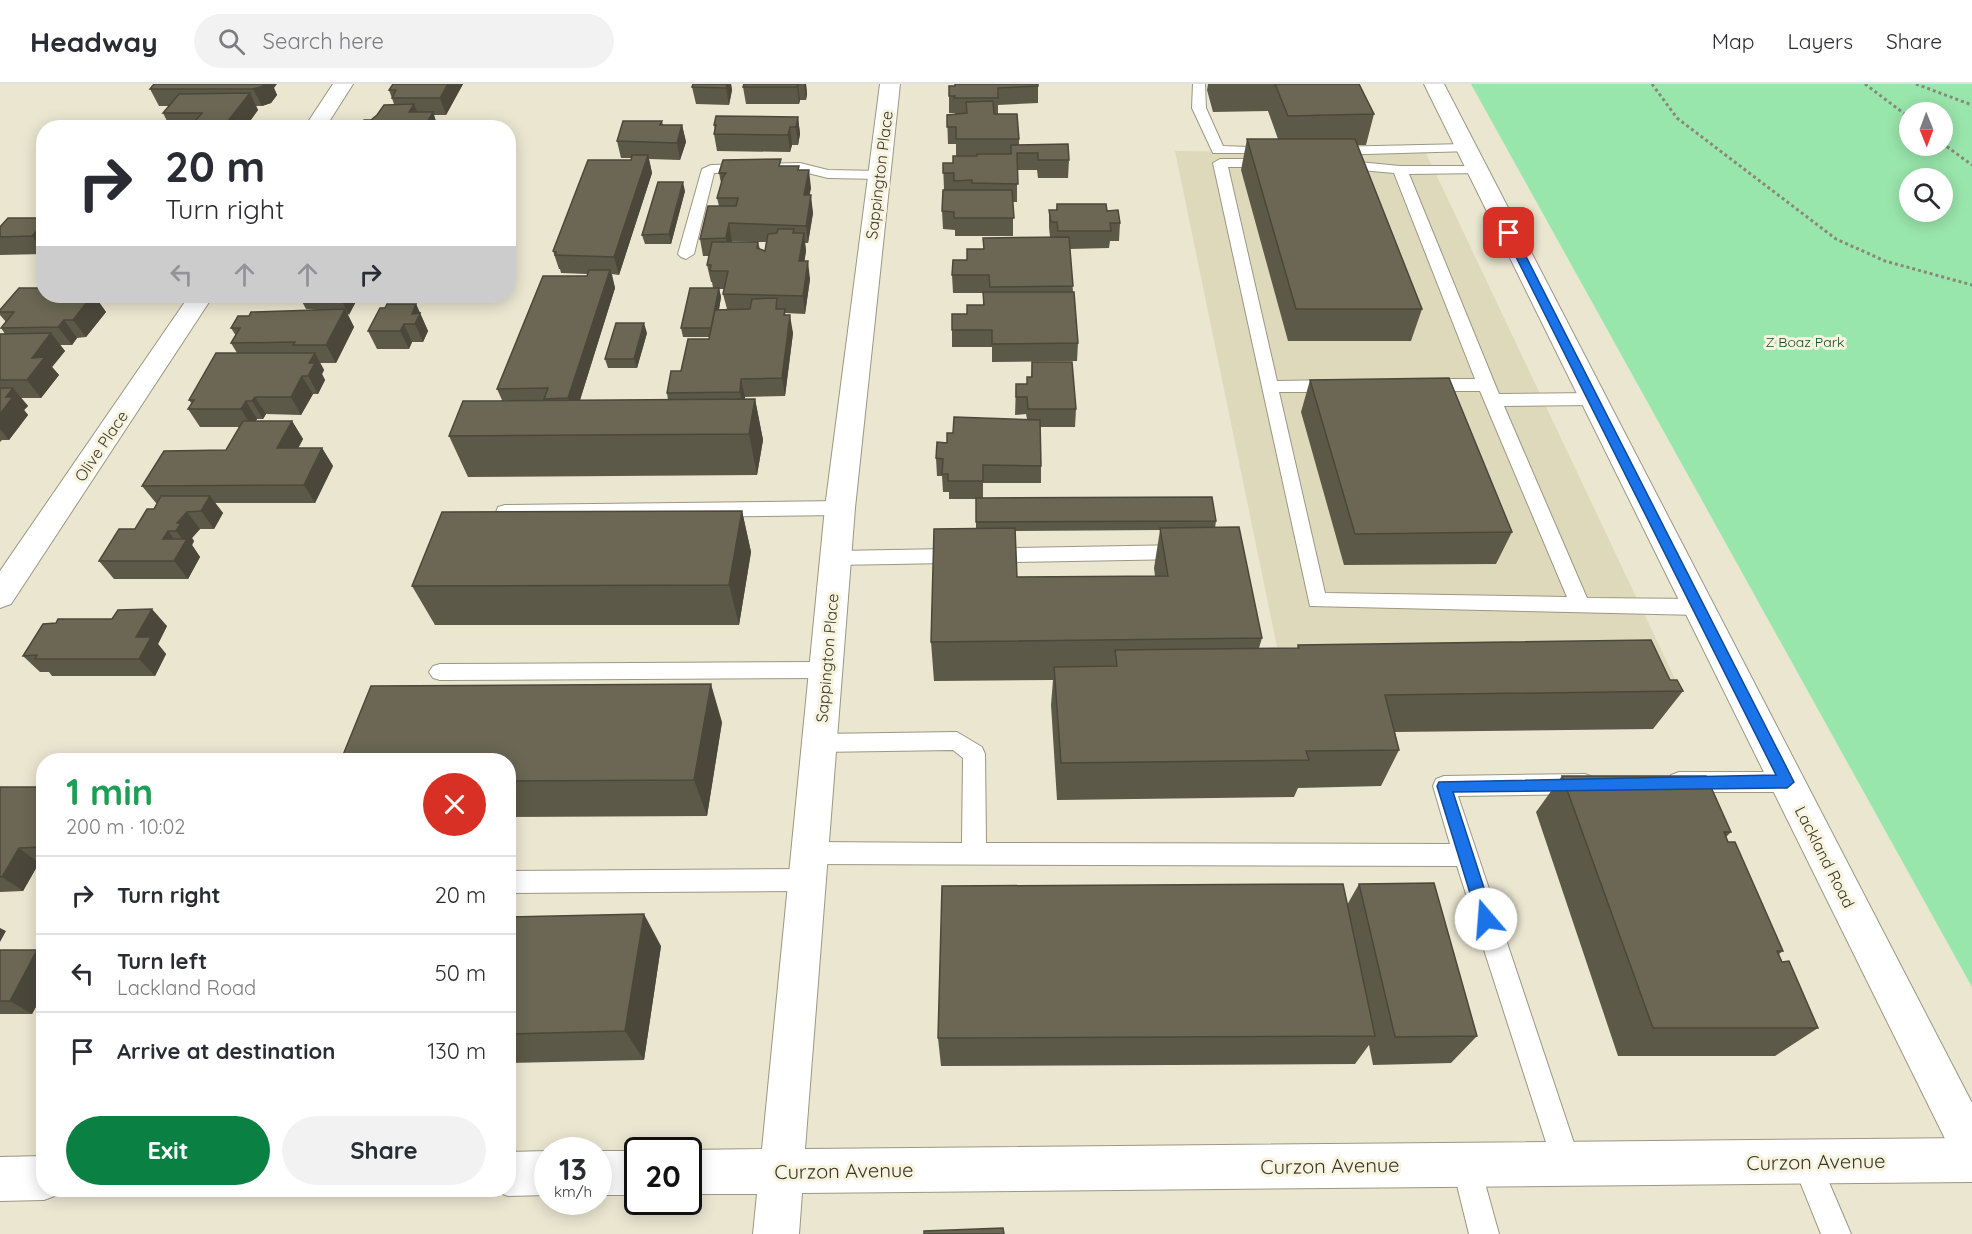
<!DOCTYPE html>
<meta charset="utf-8">
<style>
body{margin:0;font-family:Quicksand,sans-serif;background:#f2f2f3;color:#2b2b33;height:100vh;display:flex;flex-direction:column;font-size:22px;white-space:nowrap}
*{box-sizing:border-box;margin:0}
p{font-size:20px;color:#7c7c81}
.icon{flex:none;width:33px;height:33px;fill:none;stroke:currentColor;stroke-width:2;stroke-linecap:round;stroke-linejoin:round}
.map{position:relative;flex:1;overflow:hidden}
.drawer{position:absolute;left:36px;top:669px;width:480px;height:444px;display:flex;flex-direction:column;background:#fff;border-radius:24px;box-shadow:0 3px 15px #0003}
.drawer>*{flex:none}
.top-card{position:absolute;left:36px;top:36px;width:480px;height:183px;border-radius:24px;box-shadow:0 3px 15px #0003;background:#fff;color:#2b2b33;overflow:hidden}
.needle{width:39px;rotate:179deg}
.controls{position:absolute;left:1899px;top:18px;display:grid;gap:12px}
.controls a{display:grid;place-items:center;width:54px;height:54px;border-radius:50%;background:#fff;box-shadow:0 3px 15px #0003;font-size:30px}
.speed{position:absolute;left:534px;top:1053px;display:flex;gap:12px;font-size:30px;font-weight:700;text-align:center}
.speed>*{display:grid;place-content:center;width:78px;height:78px;border-radius:50%;background:#fff;box-shadow:0 3px 15px #0003;line-height:1}
.speed small{font-size:15px;font-weight:400}
.speed .limit{border:3px solid #111;border-radius:9px;background:#fff;color:#111}
.pin{position:absolute;display:grid;place-items:center;width:51px;height:51px;color:#fff;margin:-26px;border-radius:12px;box-shadow:0 3px 9px #0006}
.me{position:absolute;width:66px;margin:-33px;rotate:342deg;stroke-linejoin:round;filter:drop-shadow(0 0 4px #0008)}
.turn{display:flex;align-items:center;gap:21px;height:126px;padding:0 30px;font-size:27px}
.turn .icon{width:78px;height:78px;stroke-width:2.5}
.turn b{display:block;font-size:42px;line-height:51px}
.lanes{display:flex;align-items:center;height:57px;padding:0 30px;background:#0003;justify-content:center;gap:30px;direction:ltr}
.lanes .off{opacity:.35}
.round{display:grid;place-items:center;flex:none;width:63px;height:63px;border-radius:32px;background:#f2f2f3}
.headline{display:flex;align-items:center;justify-content:space-between;height:102px;padding:0 30px}
h1{font-size:36px;font-weight:700;line-height:45px;color:#1e9e55}
.primary-button{display:flex;gap:12px;margin-top:auto;padding:12px 30px}
.primary-button a{flex:1;height:69px;border-radius:36px;background:#0b8043;color:#fff;font-size:24px;font-weight:700;line-height:69px;text-align:center}
.primary-button a+a{background:#f2f2f3;color:#2b2b33}
ul{padding:0;list-style:none}
li{display:flex;align-items:center;gap:18px;height:78px;padding:0 30px;border-top:2px solid #e1e1e2}
li div{flex:1}
li b{display:block;font-size:22px}
li em{font-style:normal}
header{display:flex;align-items:center;gap:36px;box-sizing:border-box;height:84px;padding:0 30px;background:#fff;border-bottom:2px solid #e1e1e2}
header strong{font-size:28px}
nav{display:flex;gap:33px;margin-inline-start:auto;font-size:21px}
.search{width:420px;height:54px;background:#f2f2f3;display:flex;align-items:center;gap:15px;box-sizing:border-box;padding:0 21px;border-radius:33px;color:#7c7c81;font-size:22px}
.map>svg:first-child{display:block}
</style>
<header>
<strong>Headway</strong>
<div class="search"><svg class="icon" aria-label="search" viewBox="0 0 24 24"><circle cx="10" cy="10" r="6"/><path d="M15 15l6 6"/></svg>Search here</div>
<nav><a>Map</a><a>Layers</a><a>Share</a></nav>
</header>
<div class="map">
<svg width="1972" height="1150" viewBox="0 0 1972 1150">
<rect width="100%" height="100%" fill="#eae6d0"/>
<path fill="#dfd9bc" d="M1175,67L1426,69L1675,595L1284,597Z"/>
<path fill="#99e6ac" fill-rule="evenodd" d="M1471,0H1972V903ZM1910,28H1942V62H1910ZM1910,94H1942V128H1910Z"/>
<g fill="none" stroke-linecap="round" stroke-linejoin="round">
<defs>
<path id="service" d="M1193,0H1205L1206,24L1223,62L1248,63V69H1213L1192,24Z
M1466,60L1473,64L1471,67L1331,71L1324,67L1331,63Z
M1220,75H1271L1278,79L1271,83H1228L1277,297L1335,296L1344,302L1335,308H1279L1325,509L1567,513L1480,307H1423L1414,301L1423,295H1475L1394,89L1338,84L1331,80L1338,76L1400,82H1477L1482,83V89L1409,90L1499,310L1593,309L1602,315L1593,321L1504,322L1587,514L1699,515L1706,518L1709,523L1706,528L1699,531L1310,522L1213,79Z
M800,79L828,86L880,87L887,91L880,95L828,94L800,87L714,89L694,170L686,175L681,173L678,170L702,85L711,81Z
M840,417L847,419L849,424L847,429L840,431L505,435L498,433L496,428L498,423L505,421Z
M1184,461L1191,463L1194,468L1191,473L1184,475L836,481L829,479L826,474L829,469L836,467Z
M826,578L833,580L837,586L833,592L826,594L440,596L433,594L429,588L433,582L440,580Z
M957,648L982,663L985,670L986,759L1450,760L1433,702L1436,695L1444,692L1585,690L1593,693L1596,700L1593,707L1585,710L1458,712L1581,1080L1577,1090L1567,1094L1557,1090L1553,1080L1457,782L810,780L802,776L798,769L802,762L810,758L962,759L963,674L953,666L819,668L811,666L808,659L811,652L819,650Z
M1679,688H1787L1795,691L1798,698L1795,705L1787,708H1679L1671,705L1668,698L1671,691Z
M807,785L816,788L819,796L816,804L807,807L508,809V787Z
M1806,1064L1816,1068L1851,1150H1821L1792,1078L1796,1068Z
M1466,1067L1476,1071L1480,1081L1499,1150H1469L1452,1081L1456,1071Z"/>
<path id="minor" d="M333,0H353L325,44H304Z
M880,0H900L855,424L805,1065L1972,1054V1098L802,1109L799,1150H753L757,1110H688V1066H686L762,1065L825,424Z
M189,212H213L11,520L0,524V487Z
M548,1067V1111L508,1112L492,1106H508V1068Z
M598,1067H638V1111H598Z
M44,1072V1106H61L60,1110L44,1116L0,1117V1073Z"/>
<path id="tertiary" d="M1424,0H1444L1972,1019V1086L1957,1079Z"/>
</defs>
<use href="#service" stroke="#9b9783" stroke-width="2"/>
<use href="#minor" stroke="#9b9783" stroke-width="2"/>
<use href="#tertiary" stroke="#9b9783" stroke-width="2"/>
<path stroke="#8b8879" stroke-width="3" stroke-dasharray="3 3" stroke-linecap="butt" d="M1652,0L1677,34L1836,155L1885,177L1972,201
M1865,0L1910,34
M1916,0L1972,21
M1942,59L1972,81"/>
<use href="#service" fill="#fff" fill-rule="evenodd"/>
<use href="#minor" fill="#fff" fill-rule="evenodd"/>
<use href="#tertiary" fill="#fff" fill-rule="evenodd"/>
</g>
<path fill="#5c5948" fill-rule="evenodd" d="M463,0L446,31H434L438,44H359L394,20L389,6Z
M731,0L732,6L729,21L696,20L692,3Z
M744,0H806L807,10L806,16H800L799,20H746L743,3Z
M1038,0V19L998,21V30L1019,55V61L1069,76L1068,94H1038L1037,86H1017V118H1013V152H955V146L943,145L942,127L944,106L943,79H953L956,72V60H948L947,31L955,30V29H949V2Z
M1208,0H1359L1374,30L1366,61H1357L1422,225L1411,257H1288L1241,86L1247,55H1278L1268,27L1213,28L1207,6Z
M274,4L277,11L271,19L262,22H256L258,26L245,44H140L170,43L163,29L169,22H159L150,5Z
M798,33L800,50L798,61H792L790,68L717,67L714,50L715,47L714,41Z
M662,37L663,41H682L686,58L680,76L649,75L652,89L619,191L612,190L615,204L580,316H668L667,309L681,287L709,255V253H683L681,244L713,204L712,198H711L707,181L709,172H703L700,155L719,122L717,114L721,99L719,89L782,82L800,86L811,104L809,111L813,129L808,159H805L806,167L804,177L810,195L805,230L785,229L793,249L785,312L745,313V315H755L763,356L757,391L468,393L449,352L502,316L497,305L587,192V190L561,189L560,185H559L553,167L631,76V74H621L617,57ZM732,157L758,158H732ZM758,158H766L765,167L760,165ZM719,205H724L723,210L727,225L719,226L721,213Z
M685,107L671,160H645L642,151Z
M1057,120L1107,127L1120,139L1119,157H1110L1109,164L1070,165L1073,208L1078,259L1077,277L992,278V263H952V230H967L983,221V209H953L952,191L967,176L983,165L1050,153L1049,143V126H1056Z
M44,134V170L0,171V143Z
M44,212H110L107,215H97L106,228L86,253L77,254L72,261H60L65,267L52,283L59,291L41,314H21L28,322L24,326L28,331L9,356H2L0,358V250H5L1,244L6,238L0,231V226Z
M299,212H359L348,231L354,243L336,279H320L324,286L322,290L325,296L318,310H313L301,331L266,330L263,335H257L256,337H292L303,355L298,364H322L333,382L315,419H215L223,429L214,445H200L192,454L194,457L192,461L200,473L188,495H114L99,477L135,445L154,425L157,419H156L142,402L226,366L240,343H200L188,325L192,320L189,316L237,269L231,259L236,252L231,244L249,232L320,226L306,225Z
M416,220L428,247L423,258H412L409,265H377L368,247L385,224Z
M647,249L637,284H608L605,275Z
M1032,278L1076,325L1075,343H1040L1041,382V399H983V414L1216,437L1215,444L1262,554L1259,564H1297L1298,561L1670,596L1683,607L1653,645L1395,648L1399,666L1381,702L1298,704L1294,713L1057,716L1051,621L1053,596L934,597L931,558L976,444V415H949V408H943L942,392H937L936,374L953,349L1027,335L1026,330L1015,331L1016,300H1027L1031,293ZM1160,446L1154,484L1155,492L1017,493L1015,447Z
M1310,296L1512,448L1496,480L1344,481L1301,328Z
M742,427L751,468L739,541H435L412,502Z
M167,542L158,560L166,570L155,592H52L49,588H40L23,572Z
M722,638L707,732L508,733V676Z
M1562,692L1731,748L1726,753L1728,758L1783,867L1779,870L1782,878L1818,944L1775,972H1618L1536,728Z
M0,703H44V779H39L23,807L0,808Z
M1359,800L1477,952L1451,979L1373,981L1369,961L1355,980L941,982L938,954L1347,821Z
M508,833L661,862L644,976L508,979Z
M0,866L44,871V908L32,930H0Z"/>
<path fill="#4b483b" d="M263,0H277L274,4L277,11L271,19L262,22L253,5Z
M448,0H463L446,31L440,14Z
M727,0H731L732,6L729,21L726,4Z
M798,0L800,16L799,20L797,3Z
M804,0H806L807,10L806,16Z
M250,9L258,26L245,44H231L228,37Z
M414,20L421,37L409,28Z
M433,28L438,44H424Z
M798,33L800,50L798,61L796,43Z
M682,41L686,58L680,76L677,59Z
M790,43L792,61L790,68L788,51Z
M648,71L652,89L619,191L614,173Z
M809,86L811,104L806,129L804,111Z
M683,98L685,107L671,160L669,150Z
M811,111L813,129L808,159L806,142Z
M44,139V168L32,152Z
M729,139L732,157L729,172L726,154Z
M804,149L806,167L802,195L799,177Z
M808,177L810,195L805,230L803,212Z
M610,186L615,204L575,332L568,314Z
M719,204L721,213L714,253L712,244Z
M84,212H94L106,228L86,253L73,236Z
M340,212H359L349,231L340,213Z
M416,220L428,247L423,258L415,240L412,230Z
M345,225L354,243L336,279L326,261Z
M790,231L793,249L785,312L782,294Z
M64,236L77,254L72,261L58,243Z
M644,239L647,249L637,284L634,275Z
M404,240L412,258L409,265L400,247Z
M51,249L65,267L52,283L59,291L41,314L27,296L32,274Z
M315,269L324,286L322,290L325,296L318,310L308,292L309,279Z
M302,292L313,310L301,331L291,313Z
M741,295L745,313L743,326L740,308Z
M13,304L28,322L24,326L28,331L9,356L0,345V330L6,313Z
M255,313L266,330L263,335L252,317Z
M755,315L763,356L757,391L749,350Z
M246,317L257,335L252,343L241,325Z
M292,337L303,355L289,382L277,364Z
M322,364L333,382L315,419L304,401Z
M210,412L223,429L214,445L201,427Z
M742,427L751,468L739,541L729,501Z
M187,428L200,445L192,454L194,457L192,461L200,473L188,495L174,477L163,455L168,447L181,464L185,458L176,447L177,439Z
M152,525L167,542L158,560L166,570L155,592L139,575L136,553Z
M711,600L722,638L707,732L694,696Z
M19,764L39,779L23,807L2,793Z
M644,830L661,862L644,976L625,947Z
M0,844L6,847L0,858Z
M37,866L44,871V908L32,930L10,917Z"/>
<path fill="#6b6754" stroke="#4b483b" stroke-width="1.5" d="M154,0H264L263,2L253,5H150Z
M393,0H448L440,14H392L396,6H389Z
M693,0H727L726,4L692,3Z
M744,0H798L797,3H743Z
M955,0H1038V2L998,4V14H954L955,12H949V2H955Z
M1275,0H1359L1374,30L1288,32Z
M250,9L228,37H195L202,29H163L179,10Z
M993,17L994,30H1017L1019,55H956V43H947V31L967,29L966,18Z
M414,20L409,28H433L424,44H359L364,36H371L377,31L384,21Z
M716,32L798,33L796,43H790L788,51L714,50L716,41H714Z
M623,37H662L660,41H682L677,59L617,57Z
M222,42L221,44H140L141,43Z
M1247,55H1355L1422,225H1296Z
M1068,60L1069,76H1038V69H1017L1018,100L972,99V96L954,97V89H943V79H953V72H977V70H1011V61Z
M632,71H648L614,173L555,171L556,168L553,167L588,76H631Z
M781,75L779,82H799L798,86H809L804,111H811L806,142L729,139L726,154L700,155L708,122H736L738,114H717L723,93L726,89H719L723,76Z
M658,98H683L669,150L642,151Z
M943,106H1012L1014,134H954V128L942,127Z
M1057,120H1106L1107,127L1118,126L1120,139H1110L1111,147H1058L1057,138H1051L1049,126H1057Z
M8,134H44V139L32,152L0,153V143Z
M778,145H794L793,149H804L799,177H808L803,212L723,210L728,187H710L711,181H707L712,158H758L757,164L765,167L768,150L777,149Z
M1069,153L1073,202L990,203L989,191H952L953,176H967V165H984L983,154Z
M589,186H610L568,314L544,315L548,304L497,305L543,192H587Z
M19,204H44V212H92L73,236H64L58,243L1,244L14,228H0V226Z
M690,204H719L711,244H681Z
M983,208H1074L1078,259L992,260V246H952V230H967V221H984Z
M314,212H340V213H313Z
M777,214L776,225H785L784,231H790L782,294L741,295L740,308L667,309L671,287H681L688,255H709L715,226L750,225L752,215Z
M387,220H416L412,230L420,229L415,240H404L400,247H368L380,224H385Z
M345,225L326,261H293L295,258L231,259L240,244H231L238,232H249L251,228Z
M616,239H644L634,275H605Z
M51,249L32,274L45,273L27,296H0V250Z
M216,269H315L309,279H315L308,292H302L291,313H255L252,317H246L241,325H188L194,316H189Z
M1032,278H1072L1076,325H1028L1027,313H1016V300H1027V293H1032Z
M1449,294L1512,448L1355,450L1310,296Z
M0,304H13L6,313H13L0,330Z
M755,315L749,350L449,352L463,317Z
M954,333L1040,336L1041,382L983,381V397H948V390H942L943,375L936,374L937,358L947,359V349H953Z
M243,337H292L277,364H322L304,401L142,402L164,367L226,366Z
M161,412H210L201,427L187,428L177,439H181L176,447H168L163,455H187L174,477H99L119,445H135L147,425H154Z
M1212,413L1216,437L976,438V414Z
M742,427L729,501L412,502L442,428Z
M1239,443L1262,554L931,558L934,445L1015,444L1017,493L1168,492L1160,444Z
M152,525L136,553H151L139,575H35L37,571L23,572L43,540L56,539L58,535H112L118,526Z
M1651,556L1670,596H1677L1683,607L1385,611L1399,666L1306,667L1309,676L1061,679L1054,583L1117,582L1115,566L1299,564L1298,561Z
M711,600L694,696L508,697V676H341L371,602Z
M1562,692H1706L1731,748H1724L1728,758H1735L1783,867H1777L1782,878L1789,877L1818,944H1653Z
M0,703H44V763L19,764L2,793H0Z
M1434,799L1477,952L1395,953L1359,800Z
M1343,800L1375,952L938,954L942,802Z
M644,830L625,947L508,950V833Z
M0,866H37L10,917H0Z
M1003,1144L1004,1150H924V1147Z"/>
<path fill="#1a73e8" stroke="#114b97" stroke-width="1.5" d="M1509,146L1514,149L1794,698L1787,704L1453,708L1494,835L1492,840L1486,842L1481,840L1478,835L1437,702L1439,698L1776,691L1504,149Z"/>
<g text-anchor="middle" stroke-width="6" stroke-linejoin="round" paint-order="stroke">
<g font-size="14" fill="#104d27" stroke="#f7f3dd">
<text x="1805" y="263">Z Boaz Park</text>
</g>
<g font-size="16" fill="#37352c" stroke="#f7f3dd">
<text transform="translate(879 91) rotate(-83)" y="6">Sappington Place</text>
<text transform="translate(101 362) rotate(-56)" y="6">Olive Place</text>
<text transform="translate(827 574) rotate(-85)" y="6">Sappington Place</text>
<text transform="translate(1825 773) rotate(63)" y="6">Lackland Road</text>
</g>
<g font-size="20" fill="#37352c" stroke="#f7f3dd">
<text transform="translate(1816 1078) rotate(-1)" y="7">Curzon Avenue</text>
<text transform="translate(1330 1082) rotate(-1)" y="7">Curzon Avenue</text>
<text transform="translate(844 1087) rotate(-1)" y="7">Curzon Avenue</text>
</g>
</g>
</svg>
<div class="controls">
<a><svg class="needle" viewBox="-14 -14 28 28"><path d="M0-13l5 13h-10z" fill="#e53935"/><path d="M0 13l5-13h-10z" fill="#7c7c81"/></svg></a>
<a><svg class="icon" aria-label="search" viewBox="0 0 24 24"><circle cx="10" cy="10" r="6"/><path d="M15 15l6 6"/></svg></a>
</div>
<div class="speed"><div>13<small>km/h</small></div><div class="limit">20</div></div>
<div class="pin" style="left:1509px;top:149px;background:#d93025"><svg class="icon" aria-label="arrive" viewBox="0 0 24 24"><path d="M6 21V4h12l-3 4 3 4H6"/></svg></div>
<svg class="me" style="left:1486px;top:835px" viewBox="-20 -20 40 40"><circle r="19" fill="#fff"/><path d="M0-13L10 11 0 6-10 11z" fill="#1a73e8"/></svg>
<div class="top-card">
<div class="turn"><svg class="icon" aria-label="right" viewBox="0 0 24 24"><path d="M7 20v-9h11M14 6l5 5-5 5"/></svg><div><b>20 m</b>Turn right</div></div>
<div class="lanes"><svg class="icon off" aria-label="left" viewBox="0 0 24 24"><path d="M17 20v-9H6M10 6l-5 5 5 5"/></svg><svg class="icon off" aria-label="ahead" viewBox="0 0 24 24"><path d="M12 20V5M6 11l6-6 6 6"/></svg><svg class="icon off" aria-label="ahead" viewBox="0 0 24 24"><path d="M12 20V5M6 11l6-6 6 6"/></svg><svg class="icon" aria-label="right" viewBox="0 0 24 24"><path d="M7 20v-9h11M14 6l5 5-5 5"/></svg></div>
</div>
<section class="drawer">
<div class="headline"><div><h1>1 min</h1><p>200 m · 10:02</p></div><a class="round" style="background:#d93025;color:#fff"><svg class="icon" aria-label="close" viewBox="0 0 24 24"><path d="M6 6l12 12M18 6L6 18"/></svg></a></div>
<ul>
<li><svg class="icon" aria-label="right" viewBox="0 0 24 24"><path d="M7 20v-9h11M14 6l5 5-5 5"/></svg><div><b>Turn right</b></div><em>20 m</em></li>
<li><svg class="icon" aria-label="left" viewBox="0 0 24 24"><path d="M17 20v-9H6M10 6l-5 5 5 5"/></svg><div><b>Turn left</b><p>Lackland Road</p></div><em>50 m</em></li>
<li><svg class="icon" aria-label="arrive" viewBox="0 0 24 24"><path d="M6 21V4h12l-3 4 3 4H6"/></svg><div><b>Arrive at destination</b></div><em>130 m</em></li>
</ul>
<div class="primary-button"><a>Exit</a><a>Share</a></div>
</section>
</div>
